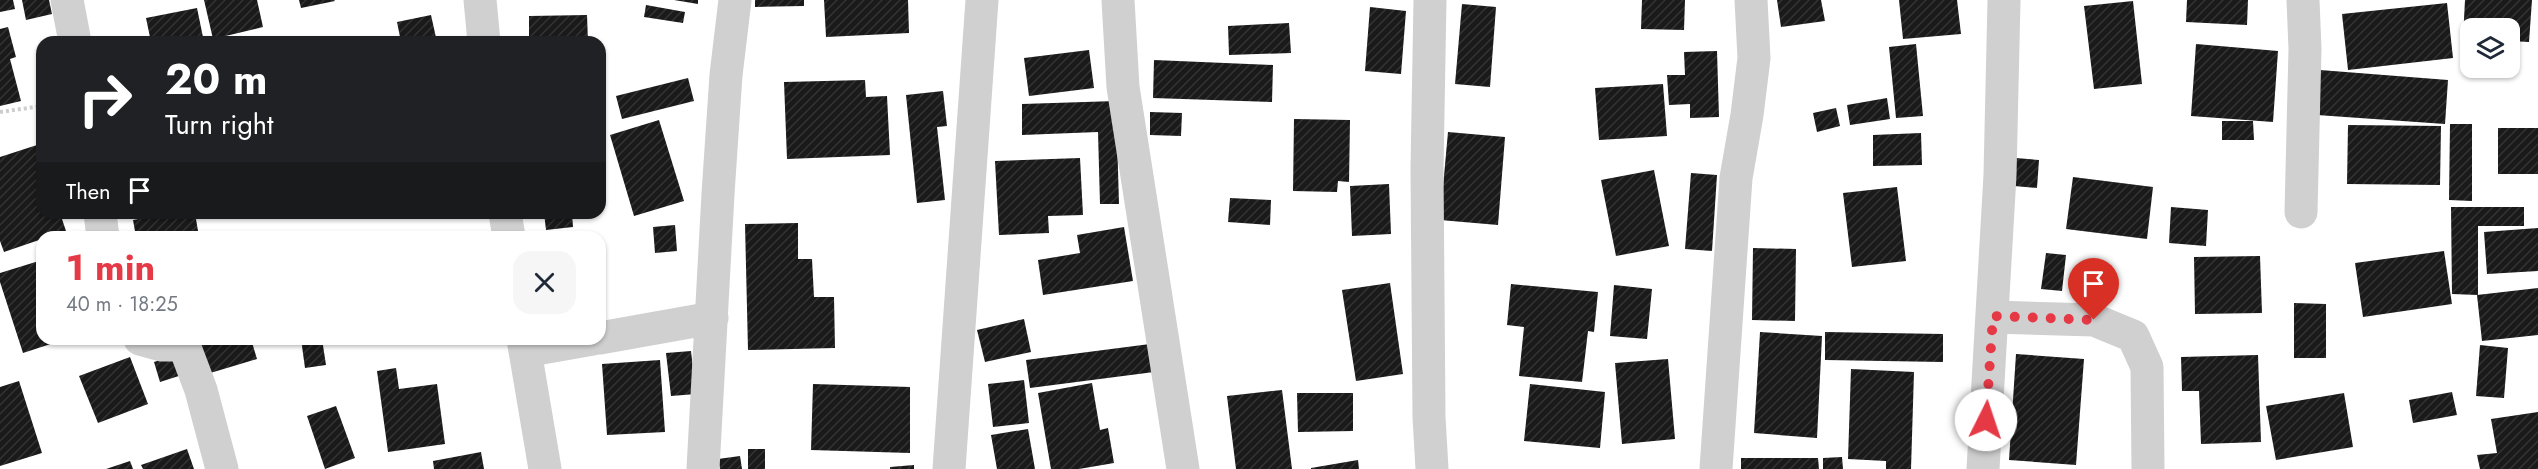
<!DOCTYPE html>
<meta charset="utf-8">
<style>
body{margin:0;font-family:Jost,sans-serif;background:#f6f6f7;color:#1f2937;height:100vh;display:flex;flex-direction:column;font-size:22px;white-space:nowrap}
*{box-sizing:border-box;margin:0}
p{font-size:20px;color:#747a83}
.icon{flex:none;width:33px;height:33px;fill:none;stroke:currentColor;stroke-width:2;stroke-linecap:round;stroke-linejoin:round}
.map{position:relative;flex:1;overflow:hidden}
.side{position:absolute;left:36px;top:231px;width:570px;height:114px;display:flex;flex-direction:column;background:#fff;border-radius:18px;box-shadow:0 2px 4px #0004}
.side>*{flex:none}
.guide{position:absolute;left:36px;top:36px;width:570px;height:183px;border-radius:18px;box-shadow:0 2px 4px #0004;background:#202124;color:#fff;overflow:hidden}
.tools{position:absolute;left:2460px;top:18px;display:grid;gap:12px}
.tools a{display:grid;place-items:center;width:60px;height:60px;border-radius:12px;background:#fff;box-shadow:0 2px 4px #0004;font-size:30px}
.pin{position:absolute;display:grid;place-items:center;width:51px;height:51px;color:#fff;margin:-62px -26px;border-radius:50% 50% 50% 0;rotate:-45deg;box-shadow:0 0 6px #0007}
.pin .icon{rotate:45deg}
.me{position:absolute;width:66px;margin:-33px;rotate:4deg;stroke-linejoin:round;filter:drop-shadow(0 0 4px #0008)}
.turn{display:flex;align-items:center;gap:21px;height:126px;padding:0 30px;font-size:27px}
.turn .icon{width:78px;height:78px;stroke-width:2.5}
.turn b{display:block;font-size:42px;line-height:51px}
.then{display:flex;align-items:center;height:57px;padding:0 30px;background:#0003;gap:12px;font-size:22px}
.round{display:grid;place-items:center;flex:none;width:63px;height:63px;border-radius:18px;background:#f6f6f7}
.head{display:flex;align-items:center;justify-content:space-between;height:102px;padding:0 30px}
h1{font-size:36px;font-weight:700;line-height:45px;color:#e63946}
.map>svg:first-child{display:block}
</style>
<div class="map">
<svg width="2538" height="469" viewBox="0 0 2538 469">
<defs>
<pattern id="building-hatch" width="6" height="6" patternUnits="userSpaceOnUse" patternTransform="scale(1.5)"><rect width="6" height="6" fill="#1a1a1a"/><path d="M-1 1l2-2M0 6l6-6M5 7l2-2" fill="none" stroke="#333"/></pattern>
</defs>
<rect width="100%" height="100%" fill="#fff"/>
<path fill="url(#building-hatch)" d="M0,0H13L15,9L0,12Z
M22,0H49L52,14L26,20Z
M204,0H257L263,27L213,39Z
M299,0H334L335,1L301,8Z
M674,0H698V4Z
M755,0H804V6L755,7Z
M824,0H908L909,33L826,37Z
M1642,0H1685L1684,30L1641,29Z
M1777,0H1821L1825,21L1781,27Z
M1899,0H1957L1961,34L1903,39Z
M2187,0H2248L2247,25L2186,22Z
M2465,0H2532L2529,42L2510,41V28H2470V38H2463Z
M2133,1L2142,84L2094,89L2084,6Z
M2447,3L2453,58L2348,70L2342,14Z
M1462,4L1496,7L1490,87L1455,84Z
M646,5L685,12L683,23L644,17Z
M1370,7L1406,11L1401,74L1365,71Z
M197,8L204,42H151L146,18Z
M431,15L437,42H401L397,22Z
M587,15L588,42H529V16Z
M1289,23L1291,53L1229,55L1228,26Z
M8,27L16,57L10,59L21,101L0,106V29Z
M1916,44L1923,116L1896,118L1889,47Z
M2196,44L2278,51L2273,122L2191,116Z
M1089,50L1094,88L1029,96L1024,58Z
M1717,51L1719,117L1690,118V104L1669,105L1667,75H1685L1684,52Z
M1154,60L1273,65L1272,102L1153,98Z
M2320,70L2448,80L2445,124L2317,115Z
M688,78L694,101L622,119L616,96Z
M865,80L866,97L887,96L890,155L787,159L784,82Z
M1663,84L1667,136L1599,140L1595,88Z
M943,91L947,126L937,127L945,200L917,203L906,95Z
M1887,98L1890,119L1850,125L1847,105Z
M1116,101L1119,204H1100L1098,132L1022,135V104Z
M1836,108L1840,126L1817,132L1813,113Z
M1150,112L1182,113L1181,136L1150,135Z
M1294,119L1350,120L1349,182L1338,181L1337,192L1293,191Z
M659,120L684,201L634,216L610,135Z
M2222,121H2253L2254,140H2222Z
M2450,124H2472V201L2449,200Z
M2348,125L2441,126L2440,185L2347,184Z
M2498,128H2538V174H2498Z
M1448,132L1505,137L1498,225L1440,220Z
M1921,133L1922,165L1873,166V135Z
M37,145L42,161V213H60L66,231L42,237V239L4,252L0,241V157Z
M1080,158L1083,215L1048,216L1049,233L999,235L995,161Z
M2016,158L2039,160L2037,188L2014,186Z
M1654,170L1669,246L1616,256L1601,180Z
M1691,173L1717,175L1712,251L1685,249Z
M2073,177L2153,187L2147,239L2066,229Z
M1389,184L1391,234L1352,236L1350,186Z
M1897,187L1906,261L1852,267L1843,193Z
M1230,198L1271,200L1270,225L1228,222Z
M2171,207L2208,210L2206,246L2169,243Z
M2451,207H2524V226H2478V295L2452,294Z
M172,213H195L199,237H136L133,220Z
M544,213H572L573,227L546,230Z
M798,223V259H812L814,297H834L835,348L748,350L745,224Z
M675,225L677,251L655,253L653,227Z
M1124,227L1133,281L1043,295L1038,260L1080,253L1077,235Z
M2538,228V271L2487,274L2484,232Z
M1753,248L1796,249L1795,321L1752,320Z
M2444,251L2452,304L2363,317L2355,263Z
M2046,253L2066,255L2062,291L2041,289Z
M2260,256L2262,313L2195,314L2194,257Z
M42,260V339H66L23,353L0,282V273Z
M1390,283L1403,374L1356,381L1342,290Z
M1511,284L1598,292L1594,332L1588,331L1582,382L1519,376L1524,327L1507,325Z
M1614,285L1652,289L1647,339L1610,336Z
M2538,288V335L2482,341L2477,295Z
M2294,303L2326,304V358H2294Z
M1024,319L1031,352L985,362L977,330Z
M1760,332L1822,336L1817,438L1754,433Z
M1825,332L1943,334V362L1825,360Z
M212,339H251L257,359L207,374L198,343Z
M301,339H322L326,365L305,368Z
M1150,344L1154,372L1030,388L1026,360Z
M2480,345L2508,348L2504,398L2476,396Z
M691,351L696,394L671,396L666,353Z
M179,354L185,374L160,382L154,362Z
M2016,354L2084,359L2076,465L2009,460Z
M2258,355L2261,442L2201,444L2199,391H2182L2181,357Z
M130,357L148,404L98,423L79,376Z
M1668,359L1675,439L1622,444L1615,363Z
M660,360L665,432L607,435L602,364Z
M396,368L399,389L437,384L445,444L388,452L377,371Z
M1851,369L1914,372L1911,469H1886V461L1848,459Z
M1024,380L1029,423L993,427L988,384Z
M19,381L42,453L0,466V387Z
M1092,383L1100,430L1108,428L1114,463L1079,469H1051L1038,393Z
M813,384L910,387V453L811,450Z
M1530,384L1605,392L1600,448L1524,441Z
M1282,390L1292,469H1236L1227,396Z
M2452,392L2457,415L2413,423L2409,400Z
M1297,393H1353V431L1298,432Z
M2344,393L2353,447L2276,460L2266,406Z
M336,406L355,458L325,469L307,416Z
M2538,412V469H2480L2477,455L2497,453L2491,419Z
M1028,429L1035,469H997L991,435Z
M187,449L194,469H143L141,465Z
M748,449H765V469H748Z
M481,452L484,469H434L433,461Z
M740,456L742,469H720L718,459Z
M1842,457L1843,469H1823V458Z
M1741,458H1818L1819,469H1741Z
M1358,460L1359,469H1311V468Z
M130,461L133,469H106Z
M914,465V469H890V467Z"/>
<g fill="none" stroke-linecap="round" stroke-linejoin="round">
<path stroke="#cdcdcd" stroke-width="4" stroke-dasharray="3 3" stroke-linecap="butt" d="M0,112L42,106"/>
<path stroke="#d0d0d0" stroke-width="33" d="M67,0L75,42
M480,0L484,42
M1118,0L1123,87L1183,469
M1430,0L1427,169L1429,417L1432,469
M2301,212L2305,49L2303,0
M100,213L103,237
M505,213L509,237
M1993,317L2094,320L2133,336L2147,367L2148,469
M600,338L712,318
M140,339L162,345H184L201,390L222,469
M523,339L545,469
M525,351L593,339
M703,469L718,194L726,75L735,0
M949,469L982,0
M1716,469L1736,178L1747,115L1754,58L1751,0
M1983,469L2000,175L2004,0"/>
</g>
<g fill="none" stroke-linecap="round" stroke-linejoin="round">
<path stroke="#e63946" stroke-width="10" stroke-dasharray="0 18" d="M1986,420L1993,316L2094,320"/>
</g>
</svg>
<div class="tools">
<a><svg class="icon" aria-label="layers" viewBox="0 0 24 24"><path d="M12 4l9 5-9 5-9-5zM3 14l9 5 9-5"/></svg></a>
</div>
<div class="pin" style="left:2094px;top:320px;background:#d93025"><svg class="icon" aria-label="arrive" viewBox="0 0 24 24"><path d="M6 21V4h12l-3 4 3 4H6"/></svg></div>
<svg class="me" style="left:1986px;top:420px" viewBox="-20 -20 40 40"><circle r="19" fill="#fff"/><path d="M0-13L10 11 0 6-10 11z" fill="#e63946"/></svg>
<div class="guide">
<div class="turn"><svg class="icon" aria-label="right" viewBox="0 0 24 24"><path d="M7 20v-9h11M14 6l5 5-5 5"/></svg><div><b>20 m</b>Turn right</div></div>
<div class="then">Then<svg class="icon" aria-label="arrive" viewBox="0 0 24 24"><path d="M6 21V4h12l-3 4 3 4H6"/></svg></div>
</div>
<section class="side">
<div class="head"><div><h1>1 min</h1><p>40 m · 18:25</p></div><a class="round"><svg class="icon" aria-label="close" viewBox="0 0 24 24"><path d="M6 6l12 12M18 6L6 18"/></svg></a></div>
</section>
</div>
